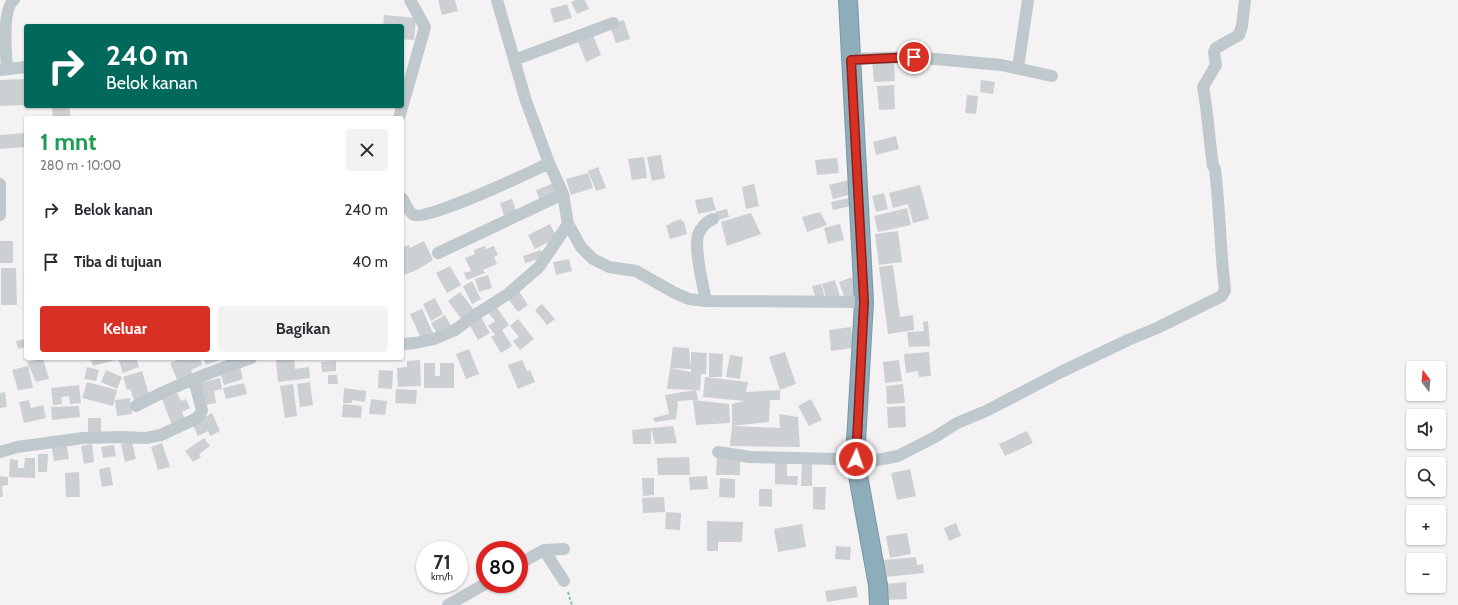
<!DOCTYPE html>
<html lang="id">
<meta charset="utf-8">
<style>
body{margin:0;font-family:Cabin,sans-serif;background:#f2f2f3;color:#2b2b33;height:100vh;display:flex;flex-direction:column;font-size:15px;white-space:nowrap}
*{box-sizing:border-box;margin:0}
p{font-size:13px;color:#7c7c81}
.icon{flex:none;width:22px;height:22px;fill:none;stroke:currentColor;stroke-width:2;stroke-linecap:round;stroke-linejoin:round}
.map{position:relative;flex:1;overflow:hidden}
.sheet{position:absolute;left:24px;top:116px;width:380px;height:244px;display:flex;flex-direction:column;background:#fff;border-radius:4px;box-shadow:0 1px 3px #0004}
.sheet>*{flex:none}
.guide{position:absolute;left:24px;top:24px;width:380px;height:84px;border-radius:4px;box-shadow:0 1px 3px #0004;background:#00695c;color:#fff;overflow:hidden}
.needle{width:26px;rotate:344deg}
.tools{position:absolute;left:1406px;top:361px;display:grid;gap:8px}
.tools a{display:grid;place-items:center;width:40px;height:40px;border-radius:4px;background:#fff;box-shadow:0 1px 3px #0004;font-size:20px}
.speed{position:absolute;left:416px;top:541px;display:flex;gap:8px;font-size:20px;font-weight:700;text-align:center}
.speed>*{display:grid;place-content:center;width:52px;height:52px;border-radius:50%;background:#fff;box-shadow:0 1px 3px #0004;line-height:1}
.speed small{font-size:10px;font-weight:400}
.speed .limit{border:6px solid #d22;background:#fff;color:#111}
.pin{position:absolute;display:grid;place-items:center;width:34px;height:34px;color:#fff;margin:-17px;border:2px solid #fff;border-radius:50%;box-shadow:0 1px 4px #0007}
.me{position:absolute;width:44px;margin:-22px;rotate:3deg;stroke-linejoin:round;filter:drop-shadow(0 0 3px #0008)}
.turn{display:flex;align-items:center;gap:14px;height:84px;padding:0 16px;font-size:18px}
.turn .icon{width:52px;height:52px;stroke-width:2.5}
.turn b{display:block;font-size:28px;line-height:34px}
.round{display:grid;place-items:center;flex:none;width:42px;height:42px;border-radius:4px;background:#f2f2f3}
.overview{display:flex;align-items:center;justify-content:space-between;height:68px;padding:0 16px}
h1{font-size:24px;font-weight:800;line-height:30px;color:#1e9e55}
.cta{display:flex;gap:8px;margin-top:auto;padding:8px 16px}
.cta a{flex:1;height:46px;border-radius:4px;background:#d93025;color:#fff;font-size:16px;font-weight:800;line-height:46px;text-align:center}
.cta a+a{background:#f2f2f3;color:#2b2b33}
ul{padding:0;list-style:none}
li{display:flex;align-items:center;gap:12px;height:52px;padding:0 16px}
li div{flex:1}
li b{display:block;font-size:15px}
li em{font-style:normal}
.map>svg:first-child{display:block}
</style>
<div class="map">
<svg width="1458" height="605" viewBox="0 0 1458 605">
<rect width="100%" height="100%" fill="#f4f2f2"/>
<path fill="#ccd0d3" d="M438,0H455L458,11L442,15Z
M576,0H585L589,9L577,14L571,2Z
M567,4L572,18L554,23L550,9Z
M384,15L416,18L414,40L402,39V26H383Z
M624,20L630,39L616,43L609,24Z
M593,35L601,55L586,62L578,42Z
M894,60L895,81L874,82L872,61Z
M26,79V105L0,106V80Z
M981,80L995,82L993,94L980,92Z
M894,85L895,109L879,110L877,86Z
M967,95L978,96L976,114L965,113Z
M69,106L71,118H53L52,107Z
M26,133V147L0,149V135Z
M896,136L899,149L876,155L873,142Z
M661,155L665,178L652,181L647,157Z
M644,157L647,178L632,180L628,159Z
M837,158L839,173L817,175L815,160Z
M598,167L606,188L596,191L588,171Z
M588,173L593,188L571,195L566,179Z
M849,180L853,194L833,199L829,185Z
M554,183L559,194L540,201L536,190Z
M754,184L759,206L746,209L742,187Z
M920,185L929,219L913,223L908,204L893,208L889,193Z
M884,193L888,209L876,212L872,196Z
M712,197L716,210L698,214L695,200Z
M853,197L855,205L833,210L831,202Z
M512,199L517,214L505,218L500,203Z
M907,208L911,225L878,232L874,216Z
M727,209L729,217L718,220L715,212Z
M820,212L827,225L807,232L802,217Z
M751,213L761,234L727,246L721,222Z
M681,219L682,222L684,221L687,234L670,239L666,226L670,224V223Z
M550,224L557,238L535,249L528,235Z
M840,224L844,240L828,244L824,228Z
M898,231L902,262L879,265L875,234Z
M0,241H13V263H0Z
M424,241L433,260L419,269L402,276V247L409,245L410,248Z
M485,246L486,249L494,246L498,255L494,257L497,264L483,270L485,273L467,280L464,273L471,271L465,258L475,254L474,250Z
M541,250L543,258L525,263L523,256Z
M569,259L572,271L556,275L553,262Z
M893,265L900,317L913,315L914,330L888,334L879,267Z
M450,266L461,285L447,293L436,273Z
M1,268H16L17,305H1Z
M488,275L492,288L479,292L475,279Z
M852,277L858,295L845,299L839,282Z
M835,280L840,297L827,300L822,284Z
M472,281L481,299L472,304L463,286Z
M821,284L825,298L816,300L812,286Z
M519,291L528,305L518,312L508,299Z
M460,292L474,310L462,320L448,301Z
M435,298L443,314L431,321L423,304Z
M542,304L555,319L547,325L535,310Z
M495,305L509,325L502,330L512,346L501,353L491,337L495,335L488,326L495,321L487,311Z
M422,309L433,333L421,338L410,314Z
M445,315L452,328L438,335L431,323Z
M481,317L490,333L478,340L469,324Z
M518,319L534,339L520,350L513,341L519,337L510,326Z
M928,321L930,346L909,347L907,332L924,331L923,322Z
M851,327L853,348L831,351L829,330Z
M26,339V347L18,349L16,341Z
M673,347L689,348L691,369V352L707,353L706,374H701L700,391L696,390L698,400H693L729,404L730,423L696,425L693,400L678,401L676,419L655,422L653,418L669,414L665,395L695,390L667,389L670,368L691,372V369L670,368Z
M469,349L479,374L466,379L456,354Z
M785,352L796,384L780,390L769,357Z
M929,352L931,376L919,377L918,371L906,373L904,354Z
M709,353L723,354L722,377H709Z
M730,355L743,357L740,379L726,377Z
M90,358H114L115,360L93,366Z
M118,358H136L139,367L123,373Z
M182,358H200L202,365L191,370L193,376L178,382L170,363Z
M203,358H225L206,365Z
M294,358L295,369L309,367L310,378L278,382L276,360Z
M340,358H360V360L340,359Z
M43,359L49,379L36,382L27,362Z
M420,360L421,386L398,387L397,368L407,367V361Z
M522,360L527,371L530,370L535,382L518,389L508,365Z
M899,360L902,381L885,383L883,362Z
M336,361V371L322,372L321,362Z
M424,363H435V376H440V363H454V388H424Z
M28,366L33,388L18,390L12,370Z
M240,366L243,379L224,385L220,371Z
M87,367L99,370L96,381L84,379Z
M106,370L122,377L117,389L101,382Z
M379,370L393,371L392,389L378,388Z
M142,371L150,398L135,403L130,389L127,390L123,377Z
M328,375H337L338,384H328Z
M705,377L748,382L746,392L780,390V400H770L769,422L732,426V404L745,401L703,397Z
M220,378L222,389L214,391L216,403L204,405L199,383Z
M87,382L117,390L113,406L82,398Z
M310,382L313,405L300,407L297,384Z
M244,383L247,394L226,399L223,388Z
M293,384L297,416L285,418L280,386Z
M903,384L905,403L887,404L886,386Z
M79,385L81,403L70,404L69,396L61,397L62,404L53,405L51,388Z
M344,388L366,391L365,402L352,400V403H343Z
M396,389L417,390L416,404L395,403Z
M5,392L7,407L0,408V393Z
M177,393L181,401L186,399L190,408L182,412L185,420L172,425L162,399Z
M130,398L132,414L117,416L115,400Z
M371,399L387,401L385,415L369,414Z
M811,399L822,420L809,426L798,406Z
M29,400L31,408L43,405L46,418L24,423L19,402Z
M343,404L362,406L361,418L342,417Z
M79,406L80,417L52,420L51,407Z
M905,406L906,427L888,428L887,407Z
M212,413L220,431L210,436L208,431L198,436L192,423Z
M779,414L798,417L800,447L730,446L732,426L780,428Z
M88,418H101V435L88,434Z
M673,426L677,443L655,444L651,428Z
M651,428V444H633L632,430Z
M1027,431L1033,443L1005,456L999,444Z
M204,438L210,446L199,454L201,457L193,462L185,451Z
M66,440L69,459L54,461L51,442Z
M132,442L136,459L125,462L121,444Z
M162,443L170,467L158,470L151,447Z
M92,444L94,462L84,464L81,446Z
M114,445L116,456L103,458L101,447Z
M38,454H48L47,472H38Z
M689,457L690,475H658L657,458Z
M25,458H35V478L9,477L10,459L18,460V468H24Z
M717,458L740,459V475H716Z
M775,461H787V476H798L797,485L775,484Z
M802,464H812V486H801Z
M110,467L113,485L102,487L99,469Z
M910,469L916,496L897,500L891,473Z
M79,472L80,497H66L65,473Z
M0,476L8,477V485L2,486L3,497H0Z
M707,476L708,489L690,490L689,477Z
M642,478H654V495L643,496Z
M720,478L735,479V498L719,497Z
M813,487H826L825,510L813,509Z
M759,489H772V507L759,506Z
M664,497L665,512L643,513L642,498Z
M666,512L681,513L680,530L665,529Z
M707,521L743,522L742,542H718V551H707Z
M956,523L961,536L949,541L944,528Z
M802,524L806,547L778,552L774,529Z
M907,533L911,554L890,558L886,536Z
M836,546L851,547L850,560L835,559Z
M916,557L917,565L923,564L924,573L885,577L883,560Z
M906,582L907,599L886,600L885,584Z
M856,586L858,597L827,602L825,591Z"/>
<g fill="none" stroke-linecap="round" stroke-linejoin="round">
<defs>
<path id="highway" d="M848,0L864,302L855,459L878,585L879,605"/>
</defs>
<use href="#highway" stroke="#7a98a7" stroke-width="20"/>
<path stroke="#80c796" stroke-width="2" stroke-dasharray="3 2" stroke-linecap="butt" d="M568,592L572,605"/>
<path stroke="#bfc8cd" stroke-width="12" d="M497,0L526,101L549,163L563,194L568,224L581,247L593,259L609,267L636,271L675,293L689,299L706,301L864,302
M851,59L914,57L1001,65L1052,76
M514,60L613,23
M1018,68L1028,0
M7,69C6,55 2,8 14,0
M0,70L26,67
M399,118L425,27L410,0
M0,184V215
M402,198C405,203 409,213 414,215C427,221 531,172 549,163
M438,253L563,194
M706,301C703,286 694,249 698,235C701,227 706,222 713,219
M402,344L415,343L434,339L455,330L478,313L508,294L539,267L568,224
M136,406C172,386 213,371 251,358
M0,452L17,447L83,438L120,437L146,438L161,435L193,420L199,416L202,410L194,380
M718,452L750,457L877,460L898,456L935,437L957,423L986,411L1063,371L1128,340L1157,328L1222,296L1225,290C1220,250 1220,209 1215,169L1213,166C1209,139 1208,113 1203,87L1216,65L1214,52L1216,48L1239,35L1242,26L1245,0
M544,550L564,581
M519,564L544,550L564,549
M448,605L485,584"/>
<use href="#highway" stroke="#8eadbb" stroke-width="18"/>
</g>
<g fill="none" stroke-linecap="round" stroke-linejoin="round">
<defs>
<path id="route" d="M856,459L864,302L851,60L914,57"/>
</defs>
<use href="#route" stroke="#8d1f18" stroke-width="10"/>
<use href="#route" stroke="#d93025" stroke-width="7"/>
</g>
</svg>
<div class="tools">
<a><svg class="needle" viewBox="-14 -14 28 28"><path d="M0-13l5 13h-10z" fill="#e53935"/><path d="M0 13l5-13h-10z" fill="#7c7c81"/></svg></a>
<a><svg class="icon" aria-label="sound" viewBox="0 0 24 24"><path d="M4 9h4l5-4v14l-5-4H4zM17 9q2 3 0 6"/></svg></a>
<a><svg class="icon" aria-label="search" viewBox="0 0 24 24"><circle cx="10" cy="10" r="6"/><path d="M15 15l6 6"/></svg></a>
<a>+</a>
<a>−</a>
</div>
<div class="speed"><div>71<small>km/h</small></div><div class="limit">80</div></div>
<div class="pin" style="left:914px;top:57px;background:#d93025"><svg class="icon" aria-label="arrive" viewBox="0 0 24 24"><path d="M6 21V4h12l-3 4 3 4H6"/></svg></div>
<svg class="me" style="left:856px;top:459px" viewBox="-20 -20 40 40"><circle r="17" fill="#d93025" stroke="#fff" stroke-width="3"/><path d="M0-11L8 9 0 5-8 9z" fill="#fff"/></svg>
<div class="guide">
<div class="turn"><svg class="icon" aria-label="right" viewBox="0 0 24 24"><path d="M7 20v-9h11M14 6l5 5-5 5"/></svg><div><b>240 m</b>Belok kanan</div></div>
</div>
<section class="sheet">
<div class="overview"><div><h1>1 mnt</h1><p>280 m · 10:00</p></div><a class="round"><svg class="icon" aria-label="close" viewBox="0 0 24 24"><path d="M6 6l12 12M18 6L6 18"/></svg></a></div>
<ul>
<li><svg class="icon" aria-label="right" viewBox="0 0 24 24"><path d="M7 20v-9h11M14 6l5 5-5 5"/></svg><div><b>Belok kanan</b></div><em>240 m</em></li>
<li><svg class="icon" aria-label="arrive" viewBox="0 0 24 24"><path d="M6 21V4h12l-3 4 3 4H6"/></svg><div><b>Tiba di tujuan</b></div><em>40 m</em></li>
</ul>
<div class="cta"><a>Keluar</a><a>Bagikan</a></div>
</section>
</div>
